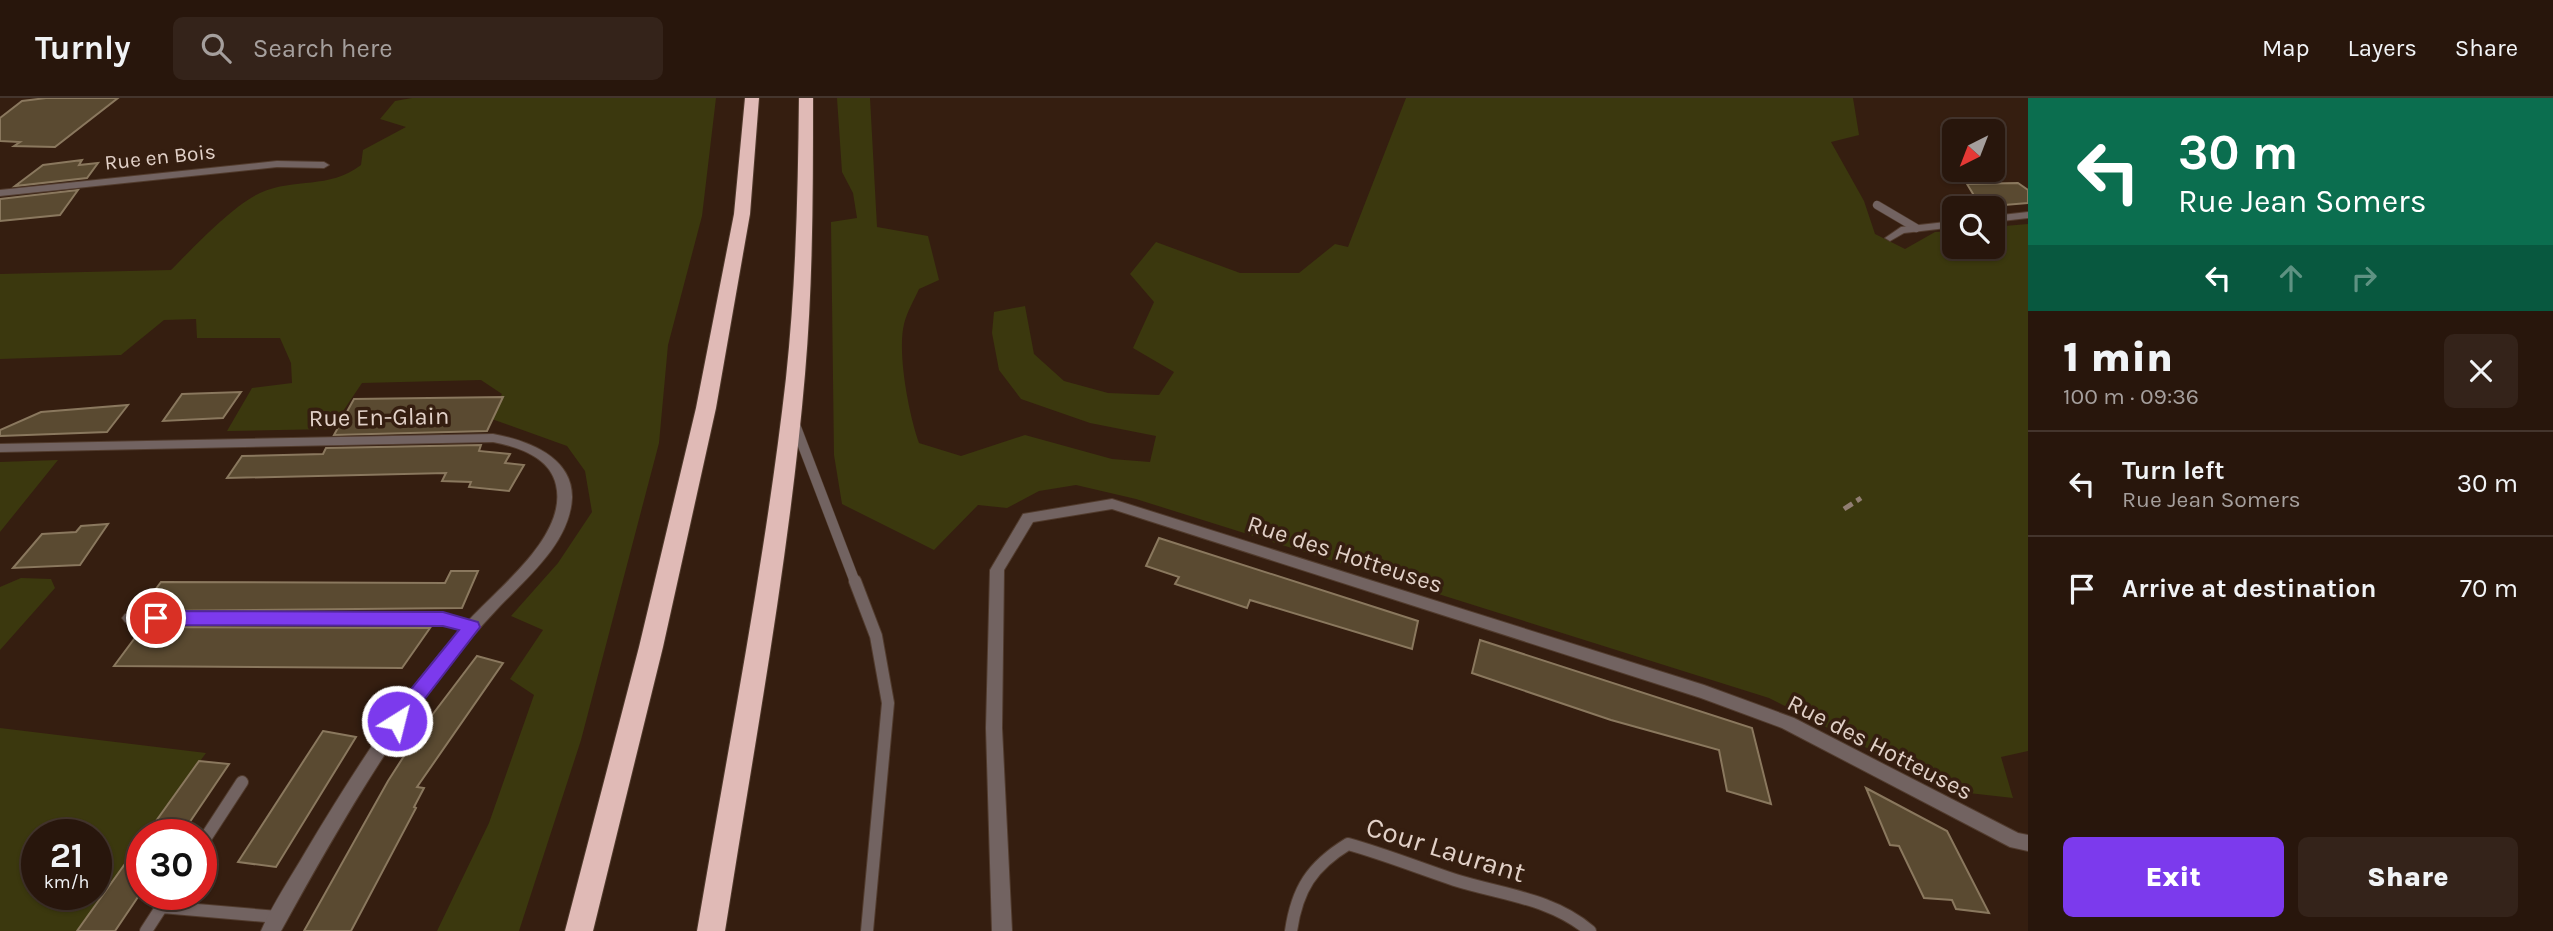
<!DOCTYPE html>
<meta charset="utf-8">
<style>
body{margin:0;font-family:Karla,sans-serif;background:#34231a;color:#f1f3f6;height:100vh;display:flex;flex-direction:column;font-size:26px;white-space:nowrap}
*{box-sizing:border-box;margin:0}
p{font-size:23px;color:#a59f9d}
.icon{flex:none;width:38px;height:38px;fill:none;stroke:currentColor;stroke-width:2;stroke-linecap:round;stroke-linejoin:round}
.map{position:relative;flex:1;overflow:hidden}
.drawer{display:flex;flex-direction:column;background:#28160c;width:525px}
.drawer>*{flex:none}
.hud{background:#0b6e4f;color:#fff;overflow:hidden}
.needle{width:46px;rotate:222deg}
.fabs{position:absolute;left:1942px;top:21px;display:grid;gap:14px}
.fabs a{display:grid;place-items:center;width:63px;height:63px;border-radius:10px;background:#28160c;box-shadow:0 2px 5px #0004,0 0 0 2px #44352d;font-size:35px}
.speed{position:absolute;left:21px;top:721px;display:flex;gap:14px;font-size:35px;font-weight:700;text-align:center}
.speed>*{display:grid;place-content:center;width:91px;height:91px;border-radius:50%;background:#28160c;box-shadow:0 2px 5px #0004,0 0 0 2px #44352d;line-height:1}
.speed small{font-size:18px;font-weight:400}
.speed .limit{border:10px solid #d22;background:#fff;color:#111}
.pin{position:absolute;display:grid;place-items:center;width:60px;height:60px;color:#fff;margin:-30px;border:4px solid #fff;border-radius:50%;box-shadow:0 2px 7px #0007}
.me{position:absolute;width:77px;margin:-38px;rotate:36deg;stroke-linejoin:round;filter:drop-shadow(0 0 5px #0008)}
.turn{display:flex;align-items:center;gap:24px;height:147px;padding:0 35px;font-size:32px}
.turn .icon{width:91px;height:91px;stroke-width:2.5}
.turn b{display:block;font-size:49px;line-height:60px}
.lanes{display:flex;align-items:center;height:66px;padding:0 35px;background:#0003;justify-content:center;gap:35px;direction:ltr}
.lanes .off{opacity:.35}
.round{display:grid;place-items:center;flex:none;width:74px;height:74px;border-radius:10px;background:#34231a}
.head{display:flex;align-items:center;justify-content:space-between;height:119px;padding:0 35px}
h1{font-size:42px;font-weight:800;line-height:52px}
.button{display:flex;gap:14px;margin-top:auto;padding:14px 35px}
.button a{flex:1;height:80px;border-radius:10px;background:#7c3aed;color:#fff;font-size:28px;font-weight:800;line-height:80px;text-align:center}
.button a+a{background:#34231a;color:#f1f3f6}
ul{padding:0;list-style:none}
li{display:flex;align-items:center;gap:21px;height:105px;padding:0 35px;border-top:2px solid #44352d}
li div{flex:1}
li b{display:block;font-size:26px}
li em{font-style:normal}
header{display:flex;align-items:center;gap:42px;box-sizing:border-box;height:98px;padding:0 35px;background:#28160c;border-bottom:2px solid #44352d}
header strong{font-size:33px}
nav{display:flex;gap:38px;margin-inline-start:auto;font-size:24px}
.search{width:490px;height:63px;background:#34231a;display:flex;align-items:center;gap:18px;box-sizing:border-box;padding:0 24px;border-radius:10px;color:#a59f9d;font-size:26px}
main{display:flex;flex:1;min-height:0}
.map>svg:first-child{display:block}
</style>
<header>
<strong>Turnly</strong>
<div class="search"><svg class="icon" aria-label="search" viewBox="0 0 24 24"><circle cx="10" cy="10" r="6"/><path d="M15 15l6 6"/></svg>Search here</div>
<nav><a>Map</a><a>Layers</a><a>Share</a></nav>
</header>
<main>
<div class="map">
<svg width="2028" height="833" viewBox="0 0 2028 833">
<rect width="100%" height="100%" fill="#351e10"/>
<path fill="#3b380e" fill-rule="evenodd" d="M412,0H716L702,118L668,247L659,345L581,642L519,833H437L489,725L534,597L510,581L543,532L511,518L558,465L592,414L585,373L567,348L489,320L502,296L481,282L362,285L331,331L227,333L252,290L292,285L291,265L280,240H197L196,221L164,222L121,257L0,261V176L171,172C193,150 232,108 260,95C296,79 328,92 361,67L363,52L406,29L380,21L395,3Z
M837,0H870L877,129L928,138L939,182L919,191C914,202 907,214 904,226C897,255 909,317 919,345L961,358L1025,337L1112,361L1150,364L1156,338L1090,325L1021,301L999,272L992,235L994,214L1025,208L1034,256L1064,283L1108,295L1159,297L1174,274L1133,250L1154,204L1130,176L1156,144L1240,175H1299L1335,146L1348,149L1406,0H1853L1859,37L1831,44L1864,103L1875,136L1905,151L1935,134L1955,133V149H1993V129L2028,126V653L2001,659L2013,700L1951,693L1769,600L1136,401L1076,387L1039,393L1007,410L978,407L934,452L842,406L834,357L831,124L857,120L853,95L842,74Z
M58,362L0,434V364Z
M21,480L51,481L55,490L0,552V489Z
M0,630L206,655L146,737H142V742L77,833H0ZM37,737H96V796H37Z"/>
<path fill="#5a4a31" stroke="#8a785e" stroke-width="2" d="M46,0H118L55,49L14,48L20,44L0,43V20L22,3Z
M82,62L79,67L98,65L87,80L15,88L43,67Z
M2018,85L2028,92V105L1981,109L1967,86Z
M78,92L60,117L0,123V101Z
M241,294L223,320L163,323L182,296Z
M503,299L487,333L334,337L354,301Z
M128,307L107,334L0,338V332L41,314Z
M481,347L479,353L510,356L505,365L524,367L509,393L469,389L471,384L442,383L446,375L227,380L242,358L323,356L326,350Z
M108,426L80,467L13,470L42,436L76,434L81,428Z
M1159,440L1418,523L1412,551L1250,502L1247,510L1175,486L1179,479L1146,468Z
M451,473H478L462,510L154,513L156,511H141L161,484L445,485Z
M143,529L430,530L402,570L114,568Z
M1480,542L1752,630L1771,706L1727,693L1719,652L1611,622L1472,575Z
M477,558L503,565L417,689L424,690L414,709L416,710L351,833H304L388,683L420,633Z
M323,633L356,639L276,769L238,764Z
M199,663L229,666L181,737H146Z
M1866,690L1947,733L1989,815L1956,811L1952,802L1924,800L1899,748L1890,747Z
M142,742V793L115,833H77Z"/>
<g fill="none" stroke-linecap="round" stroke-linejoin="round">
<defs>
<path id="lane-far2" d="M1877,107L1916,130"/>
<path id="lane-far1" d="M794,324L855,484"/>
<path id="lane" d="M855,483L876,538L888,605L867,833
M201,747L242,684
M162,809L278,819
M146,833L170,796
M1291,833C1297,791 1312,768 1348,746C1384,756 1419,770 1455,782C1503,797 1551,800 1590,833"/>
<path id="street" d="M277,63L324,64L329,67L324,70L277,69L0,98V92Z
M2028,114V120L1993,124V118Z
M1955,123V129L1904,135L1890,143L1885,140L1901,129Z
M493,336C526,342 573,358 572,400C570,444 528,479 500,508C410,603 344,719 281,833H261C273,805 291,779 306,753C352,676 401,599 460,532L443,527L130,526L125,524L122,520L125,516L443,515L469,522C499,489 568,437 556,387C550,359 518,349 493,344L0,354V346Z
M1112,401L1704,587L1794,620L2018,735L2028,737V753L2010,749L1782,630L1701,600L1112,411L1033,424L1004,472L1002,630L1012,833H992L986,630L990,472L1023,416Z"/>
<path id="highway" d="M745,0H759L750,116L716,310L663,549L593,833H565L639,549L696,310L734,116Z
M799,0H813C813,92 813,184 805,276C789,463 754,648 725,833H697C728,649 765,465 786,280C796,187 798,93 799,0Z"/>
</defs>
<use href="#lane-far2" stroke="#513b2d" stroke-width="9"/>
<use href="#lane-far1" stroke="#513b2d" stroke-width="11"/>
<use href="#lane" stroke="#513b2d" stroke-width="14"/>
<use href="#street" stroke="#513b2d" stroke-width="2"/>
<use href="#highway" stroke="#513b2d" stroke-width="2"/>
<use href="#lane-far2" stroke="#726361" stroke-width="8"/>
<use href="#lane-far1" stroke="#726361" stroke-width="10"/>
<use href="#lane" stroke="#726361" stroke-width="12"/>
<use href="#street" fill="#726361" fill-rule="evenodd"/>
<use href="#highway" fill="#e0bab6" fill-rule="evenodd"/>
<path stroke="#917e72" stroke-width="5" stroke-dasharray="10 5" stroke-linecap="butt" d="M1844,411L1861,400"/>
</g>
<path fill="#7c3aed" stroke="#51269a" stroke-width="2" d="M156,513L443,514L478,524L480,529L403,629H390L387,623L390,617L459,532L443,528L156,527L147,520Z"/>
<g text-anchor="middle" stroke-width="7" stroke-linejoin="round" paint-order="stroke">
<g font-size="21" fill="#e2d1c8" stroke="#351e10">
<text transform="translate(160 59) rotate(-6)" y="7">Rue en Bois</text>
</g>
<g font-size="24" fill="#e2d1c8" stroke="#351e10">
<text transform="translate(379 319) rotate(-1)" y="8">Rue En-Glain</text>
<text transform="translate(1345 456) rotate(18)" y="8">Rue des Hotteuses</text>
<text transform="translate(1880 649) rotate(27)" y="8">Rue des Hotteuses</text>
</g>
<g font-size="28" fill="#e2d1c8" stroke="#351e10">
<text transform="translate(1446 751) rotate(17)" y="10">Cour Laurant</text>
</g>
</g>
</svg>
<div class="fabs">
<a><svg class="needle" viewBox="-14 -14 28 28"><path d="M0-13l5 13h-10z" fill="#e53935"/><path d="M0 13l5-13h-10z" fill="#a59f9d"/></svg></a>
<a><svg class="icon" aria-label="search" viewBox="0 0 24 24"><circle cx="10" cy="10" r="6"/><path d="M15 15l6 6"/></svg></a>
</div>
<div class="speed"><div>21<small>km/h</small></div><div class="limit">30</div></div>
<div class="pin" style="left:156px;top:520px;background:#d93025"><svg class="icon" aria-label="arrive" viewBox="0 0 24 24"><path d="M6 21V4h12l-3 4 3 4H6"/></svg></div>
<svg class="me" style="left:397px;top:623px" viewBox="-20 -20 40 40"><circle r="17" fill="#7c3aed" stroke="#fff" stroke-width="3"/><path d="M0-11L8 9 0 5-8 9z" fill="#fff"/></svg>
</div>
<section class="drawer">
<div class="hud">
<div class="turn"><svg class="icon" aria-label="left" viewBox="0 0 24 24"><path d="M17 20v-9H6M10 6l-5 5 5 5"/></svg><div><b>30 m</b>Rue Jean Somers</div></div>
<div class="lanes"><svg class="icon" aria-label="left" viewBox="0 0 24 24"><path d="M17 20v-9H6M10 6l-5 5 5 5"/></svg><svg class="icon off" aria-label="ahead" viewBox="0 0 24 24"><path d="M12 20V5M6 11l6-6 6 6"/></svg><svg class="icon off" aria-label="right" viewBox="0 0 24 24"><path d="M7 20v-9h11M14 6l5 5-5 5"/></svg></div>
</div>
<div class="head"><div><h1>1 min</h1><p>100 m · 09:36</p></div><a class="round"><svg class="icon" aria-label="close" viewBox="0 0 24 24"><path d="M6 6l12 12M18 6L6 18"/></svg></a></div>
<ul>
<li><svg class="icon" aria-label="left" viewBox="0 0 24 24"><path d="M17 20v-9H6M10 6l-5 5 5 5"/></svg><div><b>Turn left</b><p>Rue Jean Somers</p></div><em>30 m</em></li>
<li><svg class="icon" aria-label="arrive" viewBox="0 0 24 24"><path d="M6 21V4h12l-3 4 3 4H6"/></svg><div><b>Arrive at destination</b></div><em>70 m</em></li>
</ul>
<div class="button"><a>Exit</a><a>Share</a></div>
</section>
</main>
